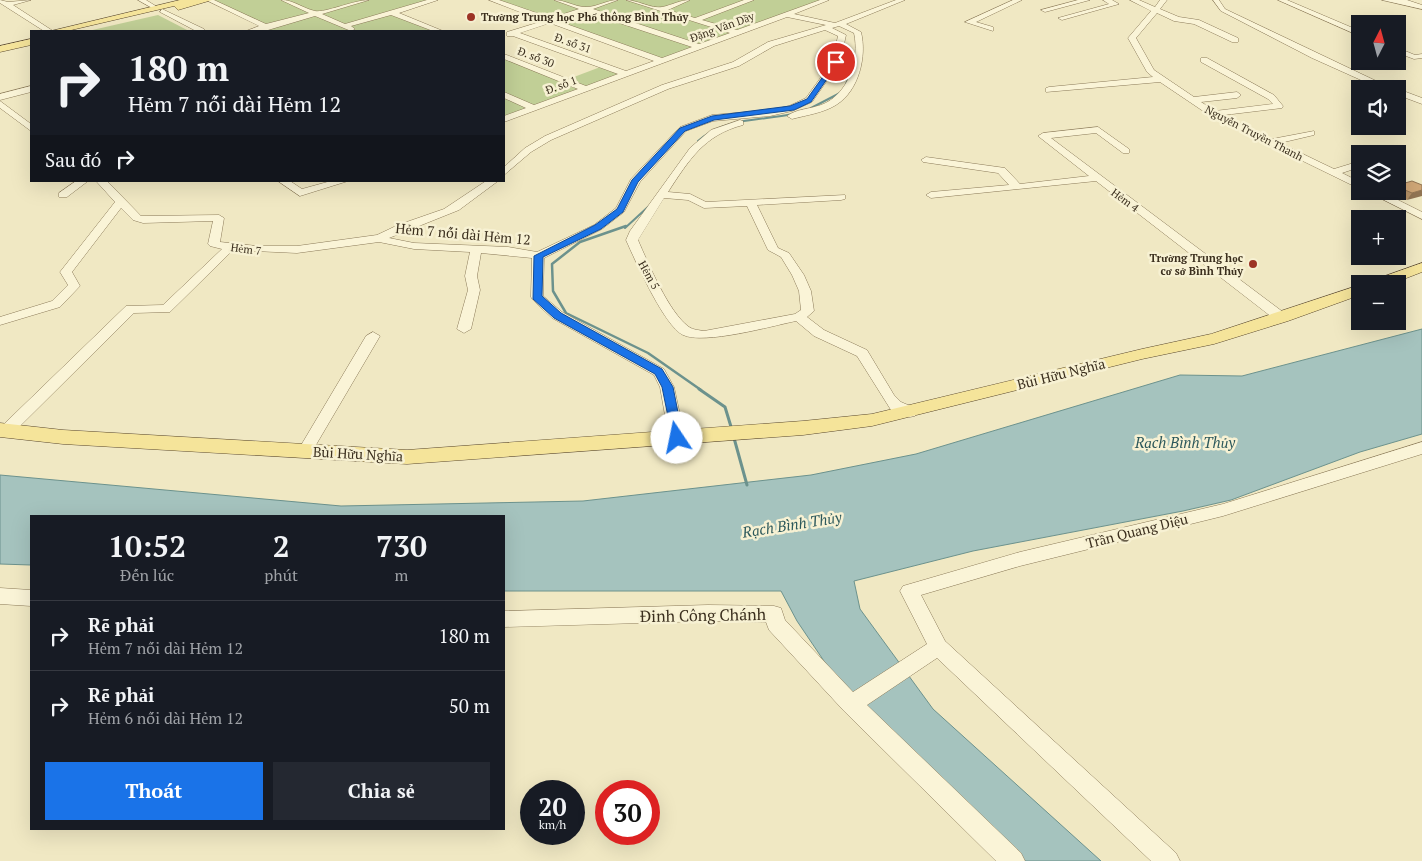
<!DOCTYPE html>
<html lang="vi">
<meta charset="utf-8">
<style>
body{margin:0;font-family:"PT Serif",serif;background:#242831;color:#f1f3f6;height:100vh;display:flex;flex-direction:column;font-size:19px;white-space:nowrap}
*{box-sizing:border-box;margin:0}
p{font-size:16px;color:#9ea1a6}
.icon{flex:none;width:28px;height:28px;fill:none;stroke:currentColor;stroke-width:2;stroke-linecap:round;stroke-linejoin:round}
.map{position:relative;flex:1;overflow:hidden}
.side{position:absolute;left:30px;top:515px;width:475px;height:315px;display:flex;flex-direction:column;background:#171b24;border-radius:0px;box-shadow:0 5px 20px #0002}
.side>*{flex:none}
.top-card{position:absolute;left:30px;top:30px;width:475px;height:152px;border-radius:0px;box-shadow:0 5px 20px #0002;background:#171b24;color:#f1f3f6;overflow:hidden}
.needle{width:32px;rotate:6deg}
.tools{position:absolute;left:1351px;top:15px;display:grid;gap:10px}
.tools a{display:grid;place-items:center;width:55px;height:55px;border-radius:0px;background:#171b24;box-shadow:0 5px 20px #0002;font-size:25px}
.speed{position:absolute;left:520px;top:780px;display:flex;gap:10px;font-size:25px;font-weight:700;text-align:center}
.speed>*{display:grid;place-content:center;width:65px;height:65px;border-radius:50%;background:#171b24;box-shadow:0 5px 20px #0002;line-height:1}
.speed small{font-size:12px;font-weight:400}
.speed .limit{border:8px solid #d22;background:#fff;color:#111}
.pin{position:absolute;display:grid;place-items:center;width:42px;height:42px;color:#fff;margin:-21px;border:2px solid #fff;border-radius:50%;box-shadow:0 1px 5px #0007}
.me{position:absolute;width:55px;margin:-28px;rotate:349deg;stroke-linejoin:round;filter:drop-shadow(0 0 4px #0008)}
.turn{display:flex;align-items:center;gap:18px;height:105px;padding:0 15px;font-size:22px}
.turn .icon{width:65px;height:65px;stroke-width:2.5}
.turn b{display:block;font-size:35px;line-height:42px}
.then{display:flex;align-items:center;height:48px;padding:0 15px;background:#0003;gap:10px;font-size:19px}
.eta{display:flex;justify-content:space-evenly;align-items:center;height:85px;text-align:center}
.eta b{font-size:30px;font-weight:700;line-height:35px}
.cta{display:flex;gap:10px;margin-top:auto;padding:10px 15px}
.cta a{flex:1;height:58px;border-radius:0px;background:#1a73e8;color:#fff;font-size:20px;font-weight:700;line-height:58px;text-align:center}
.cta a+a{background:#242831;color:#f1f3f6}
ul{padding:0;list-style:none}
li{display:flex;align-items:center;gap:15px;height:70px;padding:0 15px;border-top:1px solid #363941}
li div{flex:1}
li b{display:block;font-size:19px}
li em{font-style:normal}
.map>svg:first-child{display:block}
</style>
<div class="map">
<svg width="1422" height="861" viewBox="0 0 1422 861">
<rect width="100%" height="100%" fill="#f0e8c3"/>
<path fill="#c1cf96" d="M209,0H428L391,12L439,31H250L264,27Z
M492,0H825L663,61Z
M158,15L189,31H88Z
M504,56L566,80L603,66L626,74L504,119Z"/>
<path fill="#a5c3be" stroke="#6c928d" d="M1422,329V434L1360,452L1231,500L1183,511L973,551L854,581L860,609L933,709L1101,861H1021L828,667L797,621L781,591H504V516H31V565L0,564V475L341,506L583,501L811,475L916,454L1180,375L1242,376Z"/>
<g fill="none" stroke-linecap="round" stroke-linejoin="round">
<path stroke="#6c928d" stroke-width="2" d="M846,84L855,65
M811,108L840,93
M698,141C725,117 760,121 793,114
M625,228L649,206"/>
<path stroke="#6c928d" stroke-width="2.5" d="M626,226L580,242L552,264L553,291L566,313L648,353L701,390"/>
<path stroke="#6c928d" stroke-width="3" d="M699,389L725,407L732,430
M734,438L747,485"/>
<defs>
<path id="minor" d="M0,0L8,2L31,0L13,5L53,31H44L0,3Z
M138,0H146L159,8L154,9Z
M206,0H214L266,24L309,13L281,0C294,0 302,8 315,11C325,13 354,0 369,0L322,14L345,24L427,0H438L399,13L443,31H433L391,15L351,26L355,29L351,31L315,16L268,30L246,31L259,26Z
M489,0H499L551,18L579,9L554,0C565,0 575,7 586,7C597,7 607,0 618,0L593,9L699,44L730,33L626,0C637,0 652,9 662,7C672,5 680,0 690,0L668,10L695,18L744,0H754L702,20L737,30L820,0H829L794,14L835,23L896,0H905L846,24L861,32C867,56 859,91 836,105C823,113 807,115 792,119L787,116C796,109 810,109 821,105C848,95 860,60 854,33L839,26L832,28L846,35L840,62L812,102L792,111L770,116L713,121L686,131L640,182L624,212L602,229L544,258L543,296L562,312L664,369L674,387L685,438L682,442H672L669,438L660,387L654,375L552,318L533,300L531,297L532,258L481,253L477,276L480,290L471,329L464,333L457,329L468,290L465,276L470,252L414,249L379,242L297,253L233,250L170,312L134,313L11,435H1V427L126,306L163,305L222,249L210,246L208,244L213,221L143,223L133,220L121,208L72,272L80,286L60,307L0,325V317L52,301L68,285L60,272L115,202L96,181H107L141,216L219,215L224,218L220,242L257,246H297L377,235L398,225L444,209L486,181H498L459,210L389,238L414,243L508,247L537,252L594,225L616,208L631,179L680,127L712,115L770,110L789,106L806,98L832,62L838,36L825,30L774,46L739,66L668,89L551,140L531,152L504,175V167L525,148L545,136L662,85L733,62L768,42L826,25L787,17L504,122V116L526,108L504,98V92L534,105L578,89L504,59V54L586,86L618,74L513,36H507V32L543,21ZM586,12L692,47L662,58L558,21ZM550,23L654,61L626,71L520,33Z
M1013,0H1022L976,22L993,27V31L965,22Z
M1078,0H1090L1045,12L1041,10Z
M1103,0H1112L1119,4L1062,20L1058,18L1109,4Z
M1130,0H1139L1155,7L1160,0H1167L1160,9L1179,17L1199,20L1238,38V42H1232L1194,24L1174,21L1157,13L1136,38L1154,70L1194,97L1237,92L1241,95L1237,98L1201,102L1215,111L1273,104L1268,99L1201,62V58H1207L1274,95L1283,106L1282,108L1224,115L1272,139L1314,131V135L1280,143L1334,169L1360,161V167L1342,173L1360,182V189L1209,115L1160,82L1046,92V88L1049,87L1153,77L1147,72L1128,38L1151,11Z
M1213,0H1219L1225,9L1393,89H1381L1312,58L1221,11Z
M1278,0H1287L1360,31V36Z
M1382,0H1407L1422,5V9Z
M162,9L204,29L205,31H196L160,12Z
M1398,48L1415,55L1422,54V58L1414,59L1398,53Z
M31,86V92L0,100V94Z
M1398,89L1422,98V104L1398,95Z
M0,101L31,124V131L0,108Z
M740,120L743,121V125C704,135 689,160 668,192L690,194L706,202L845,195V199L841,200L757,205L778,248L789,253L804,275L811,291L814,311L807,317L824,330L867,350L894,395L901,402L915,408L917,412L915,416L910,417L891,410L857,356L814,336L796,321C772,326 704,345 683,335C664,326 635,260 626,240L630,231L690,148L711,130ZM664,198L688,200L704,208L747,206L768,250L781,257L792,275L799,291L801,310L795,314L704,331C699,330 693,330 689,327C669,313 648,263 638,240Z
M1098,127L1129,149V153H1123L1096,133L1051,138L1287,315L1288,318L1287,321H1277L1096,181L931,198L926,195L931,192L1009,185L998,173L923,162L921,160L926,157L1005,168L1020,184L1089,176L1038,136L1043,133Z
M76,181H88L67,197H59V193Z
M278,181H290L302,189L331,181H348L300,196Z
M1366,191H1380L1422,212V219Z
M373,332L380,336L310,455H300L297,451L300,447L366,336Z
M1422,442V454L1223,516L1020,566L921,595L945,641L1176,853L1180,861H1151L937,658L867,705L1021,853L1025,861H996L844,711L769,630L766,622L708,621L504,627V611L708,605L774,606L781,608L785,620L853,692L927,644L900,591L903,586L1020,552L1223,504Z
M0,588L31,590V606L0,604Z"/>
<path id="major" d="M180,0H212L178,10L174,6L67,31H51Z
M31,39V45L0,52V46Z
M1422,263V272L1391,284H1369L1371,281Z
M1360,285V295L1288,321L1214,344L1142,359L872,426L803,435L407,464L63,444L0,437V423L63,430L407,450L803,421L872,414L1142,349L1211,334Z"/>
</defs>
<use href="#minor" stroke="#8b7a59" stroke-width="1"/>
<use href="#major" stroke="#59472d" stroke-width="1"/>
<use href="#minor" fill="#faf4d7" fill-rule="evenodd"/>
<use href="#major" fill="#f5e49a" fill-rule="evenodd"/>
</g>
<path fill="#b39066" d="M1398,185H1422L1407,200L1391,193L1392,191H1398Z"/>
<path fill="#927553" d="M1422,190V196L1407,200L1412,193Z"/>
<path fill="#d0a777" stroke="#927553" d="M1412,181L1422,185V190L1412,193L1398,187V185Z"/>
<path fill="#1a73e8" stroke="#114b97" d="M834,61L839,62L811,102L794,110L714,120L685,131L638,182L623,212L601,229L543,257L542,296L561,313L662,369L673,387L683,438L677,442L673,441L662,387L655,374L554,318L533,299L534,256L595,225L617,209L632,180L680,128L712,116L790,106L807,99Z"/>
<g fill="#9d3426" stroke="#f7f1d3" stroke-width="2">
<circle cx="471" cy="17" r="5"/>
<circle cx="1253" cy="264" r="5"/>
</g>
<g text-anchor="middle" stroke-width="5" stroke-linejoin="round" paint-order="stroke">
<g font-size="11" font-weight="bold" fill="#3b2f1e" stroke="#f7f1d3" text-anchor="start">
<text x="481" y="21">Trường Trung học Phổ thông Bình Thủy</text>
<text x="1243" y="262" text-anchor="end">Trường Trung học<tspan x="1243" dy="13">cơ sở Bình Thủy</tspan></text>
</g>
<g font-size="11" fill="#3b2f1e" stroke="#f7f1d3">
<text transform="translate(722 27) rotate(-20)" y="4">Đặng Văn Dầy</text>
<text transform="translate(573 43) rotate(20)" y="4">Đ. số 31</text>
<text transform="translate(536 57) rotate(21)" y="4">Đ. số 30</text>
<text transform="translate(561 85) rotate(-20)" y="4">Đ. số 1</text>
<text transform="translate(1254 133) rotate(27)" y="4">Nguyễn Truyền Thanh</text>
<text transform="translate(1125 200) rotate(36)" y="4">Hẻm 4</text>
<text transform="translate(246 249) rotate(7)" y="4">Hẻm 7</text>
<text transform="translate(649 275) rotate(61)" y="4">Hẻm 5</text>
</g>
<g font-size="14" fill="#3b2f1e" stroke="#f7f1d3">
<text transform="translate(463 234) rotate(5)" y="5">Hẻm 7 nối dài Hẻm 12</text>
<text transform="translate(1061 374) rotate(-14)" y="5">Bùi Hữu Nghĩa</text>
<text transform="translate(358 454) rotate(3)" y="5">Bùi Hữu Nghĩa</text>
<text transform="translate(1137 531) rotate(-14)" y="5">Trần Quang Diệu</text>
</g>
<g font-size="15" font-style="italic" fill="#2c585b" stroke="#f7f1d3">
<text x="1185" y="448">Rạch Bình Thủy</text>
<text transform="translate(792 525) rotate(-9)" y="5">Rạch Bình Thủy</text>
</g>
<g font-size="16" fill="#3b2f1e" stroke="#f7f1d3">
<text transform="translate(703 615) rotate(-1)" y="6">Đinh Công Chánh</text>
</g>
</g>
</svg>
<div class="tools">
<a><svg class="needle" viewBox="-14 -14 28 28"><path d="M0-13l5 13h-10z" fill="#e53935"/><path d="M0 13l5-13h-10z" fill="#9ea1a6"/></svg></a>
<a><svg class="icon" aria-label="sound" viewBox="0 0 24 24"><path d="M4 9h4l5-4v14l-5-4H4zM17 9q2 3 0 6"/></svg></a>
<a><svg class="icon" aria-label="layers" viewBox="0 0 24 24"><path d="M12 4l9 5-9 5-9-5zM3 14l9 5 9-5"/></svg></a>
<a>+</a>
<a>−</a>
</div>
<div class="speed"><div>20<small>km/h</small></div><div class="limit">30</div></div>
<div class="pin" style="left:836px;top:62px;background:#d93025"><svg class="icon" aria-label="arrive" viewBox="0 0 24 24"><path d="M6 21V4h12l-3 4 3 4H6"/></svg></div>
<svg class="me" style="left:677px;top:438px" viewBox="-20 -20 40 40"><circle r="19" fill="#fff"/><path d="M0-13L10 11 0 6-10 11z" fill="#1a73e8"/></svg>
<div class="top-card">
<div class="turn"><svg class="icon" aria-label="right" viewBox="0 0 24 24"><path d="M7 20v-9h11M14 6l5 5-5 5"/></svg><div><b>180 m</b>Hẻm 7 nối dài Hẻm 12</div></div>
<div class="then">Sau đó<svg class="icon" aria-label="right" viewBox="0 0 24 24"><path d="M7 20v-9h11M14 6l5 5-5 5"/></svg></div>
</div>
<section class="side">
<div class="eta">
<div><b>10:52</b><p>Đến lúc</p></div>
<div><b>2</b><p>phút</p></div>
<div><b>730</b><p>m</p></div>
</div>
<ul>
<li><svg class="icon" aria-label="right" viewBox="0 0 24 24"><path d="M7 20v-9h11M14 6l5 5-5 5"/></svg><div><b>Rẽ phải</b><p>Hẻm 7 nối dài Hẻm 12</p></div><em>180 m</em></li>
<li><svg class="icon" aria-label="right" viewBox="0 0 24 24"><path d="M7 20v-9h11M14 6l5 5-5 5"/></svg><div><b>Rẽ phải</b><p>Hẻm 6 nối dài Hẻm 12</p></div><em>50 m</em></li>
</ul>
<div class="cta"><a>Thoát</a><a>Chia sẻ</a></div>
</section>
</div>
